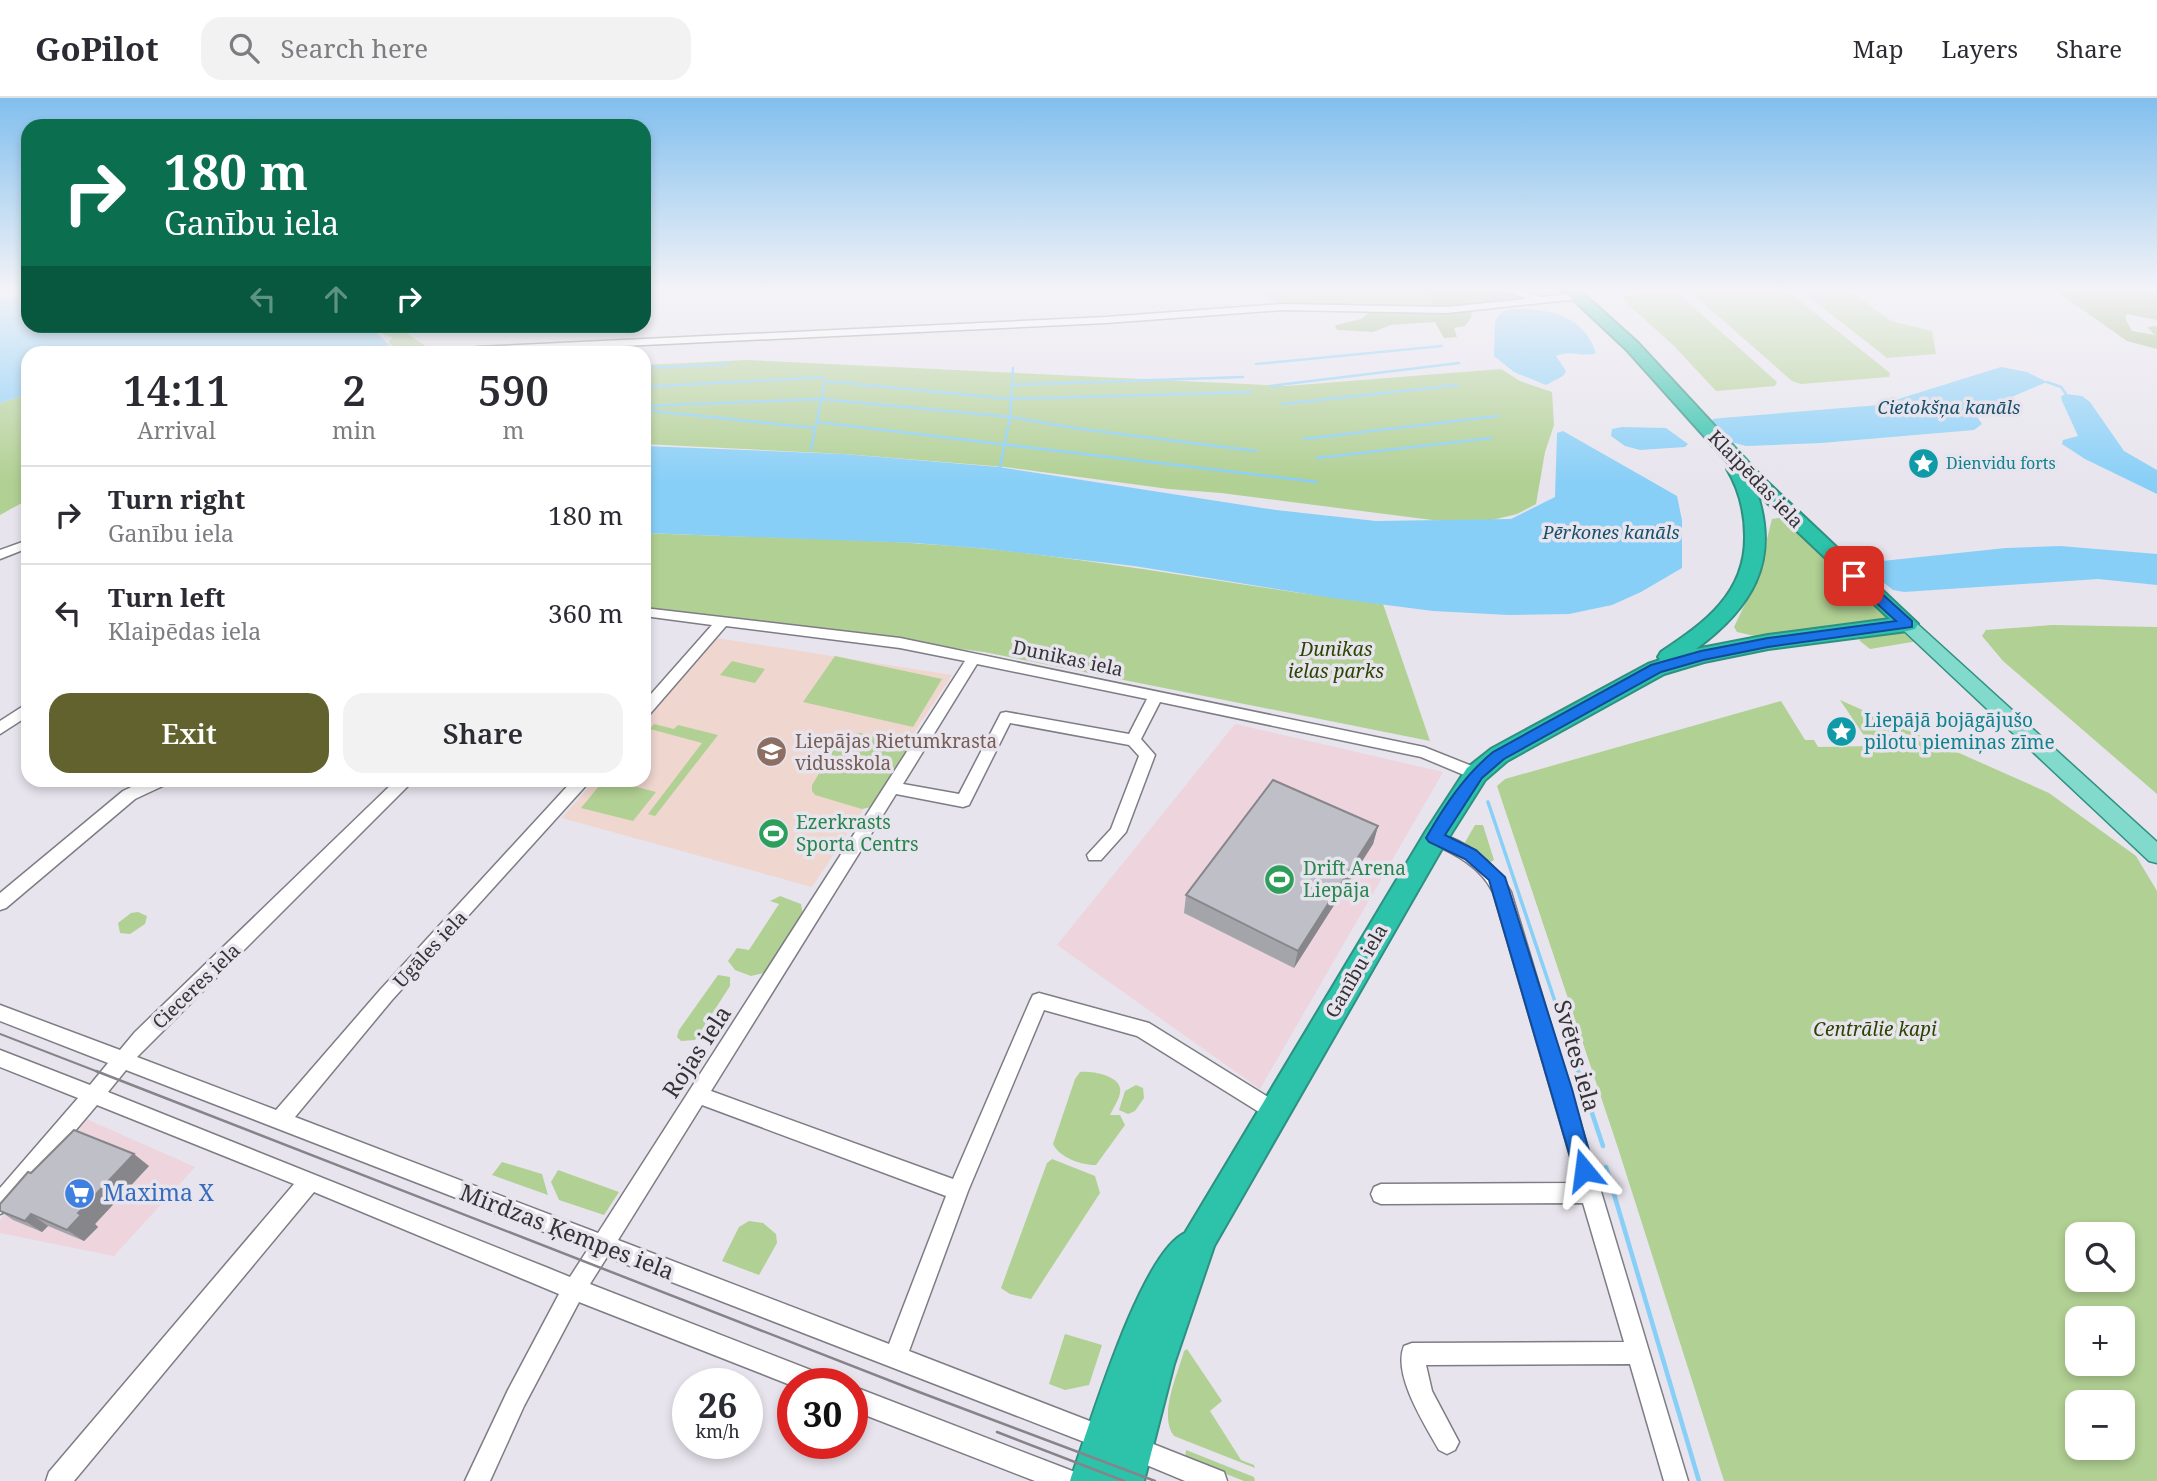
<!DOCTYPE html>
<meta charset="utf-8">
<style>
body{margin:0;font-family:"Noto Serif",serif;background:#f2f2f3;color:#2b2b33;height:100vh;display:flex;flex-direction:column;font-size:26px;white-space:nowrap}
*{box-sizing:border-box;margin:0}
p{font-size:23px;color:#7c7c81}
.icon{flex:none;width:38px;height:38px;fill:none;stroke:currentColor;stroke-width:2;stroke-linecap:round;stroke-linejoin:round}
.map{position:relative;flex:1;overflow:hidden}
.side{position:absolute;left:21px;top:248px;width:630px;height:441px;display:flex;flex-direction:column;background:#fff;border-radius:21px;box-shadow:0 4px 10px #0003}
.side>*{flex:none}
.guide{position:absolute;left:21px;top:21px;width:630px;height:214px;border-radius:21px;box-shadow:0 4px 10px #0003;background:#0b6e4f;color:#fff;overflow:hidden}
.fabs{position:absolute;left:2065px;top:1124px;display:grid;gap:14px}
.fabs a{display:grid;place-items:center;width:70px;height:70px;border-radius:14px;background:#fff;box-shadow:0 4px 10px #0003;font-size:35px}
.speed{position:absolute;left:672px;top:1270px;display:flex;gap:14px;font-size:35px;font-weight:700;text-align:center}
.speed>*{display:grid;place-content:center;width:91px;height:91px;border-radius:50%;background:#fff;box-shadow:0 4px 10px #0003;line-height:1}
.speed small{font-size:18px;font-weight:400}
.speed .limit{border:10px solid #d22;background:#fff;color:#111}
.pin{position:absolute;display:grid;place-items:center;width:60px;height:60px;color:#fff;margin:-30px;border-radius:14px;box-shadow:0 4px 10px #0006}
.me{position:absolute;width:77px;margin:-38px;rotate:344deg;stroke-linejoin:round;filter:drop-shadow(0 0 5px #0008)}
.turn{display:flex;align-items:center;gap:24px;height:147px;padding:0 28px;font-size:32px}
.turn .icon{width:91px;height:91px;stroke-width:2.5}
.turn b{display:block;font-size:49px;line-height:60px}
.lanes{display:flex;align-items:center;height:66px;padding:0 28px;background:#0003;justify-content:center;gap:35px;direction:ltr}
.lanes .off{opacity:.35}
.eta{display:flex;justify-content:space-evenly;align-items:center;height:119px;text-align:center}
.eta b{font-size:42px;font-weight:600;line-height:49px}
.primary-button{display:flex;gap:14px;margin-top:auto;padding:14px 28px}
.primary-button a{flex:1;height:80px;border-radius:21px;background:#62622f;color:#fff;font-size:28px;font-weight:600;line-height:80px;text-align:center}
.primary-button a+a{background:#f2f2f3;color:#2b2b33}
ul{padding:0;list-style:none}
li{display:flex;align-items:center;gap:21px;height:98px;padding:0 28px;border-top:2px solid #e1e1e2}
li div{flex:1}
li b{display:block;font-size:26px}
li em{font-style:normal}
header{display:flex;align-items:center;gap:42px;box-sizing:border-box;height:98px;padding:0 35px;background:#fff;border-bottom:2px solid #e1e1e2}
header strong{font-size:33px}
nav{display:flex;gap:38px;margin-inline-start:auto;font-size:24px}
.search{width:490px;height:63px;background:#f2f2f3;display:flex;align-items:center;gap:18px;box-sizing:border-box;padding:0 24px;border-radius:21px;color:#7c7c81;font-size:26px}
.map>svg:first-child{display:block}
</style>
<header>
<strong>GoPilot</strong>
<div class="search"><svg class="icon" aria-label="search" viewBox="0 0 24 24"><circle cx="10" cy="10" r="6"/><path d="M15 15l6 6"/></svg>Search here</div>
<nav><a>Map</a><a>Layers</a><a>Share</a></nav>
</header>
<div class="map">
<svg width="2157" height="1383" viewBox="0 0 2157 1383">
<rect width="100%" height="100%" fill="#e7e4ed"/>
<path fill="#edd4dd" d="M1235,626L1443,674L1260,991L1057,847Z
M84,1020L195,1069L114,1158L0,1135V1122Z"/>
<path fill="#efd6cf" d="M717,540L952,577L812,789L562,720L594,683L644,682V625Z"/>
<path fill="#b1d093" fill-rule="evenodd" d="M1251,191H1424L1435,211L1285,208Z
M1720,191H1785L1890,275L1889,279L1801,286L1792,283L1693,196L1696,193Z
M1799,191H1847L1891,223L1932,233L1936,256L1887,260Z
M1672,195L1680,197L1777,284L1775,288L1716,293L1674,248L1622,201L1624,198Z
M364,228H399L409,237L436,255H401L388,244L393,240Z
M747,262L1286,288L1501,271L1520,283L1552,294L1554,327L1545,354L1536,406L1517,416L1492,422H1432L1221,395L1169,391L1005,369L844,356L644,346V267Z
M28,296V406H20L0,417V305Z
M1779,420L1788,423L1888,518L1887,522L1763,540L1737,534L1734,529L1757,481L1772,421Z
M644,435C759,440 874,440 988,451C1121,465 1251,490 1383,506L1430,643L984,554L644,510Z
M2053,527L2157,529V696L2003,563L1982,538L1986,532Z
M1899,533L1911,537L1918,543L1870,551L1860,543V539Z
M835,558L942,581L913,629L803,604Z
M732,563L765,571L755,585L720,577Z
M1840,602L2049,695L2136,758L2157,793V1383H1724L1618,1050L1497,688L1505,681L1781,603L1805,642H1814L1818,649L1871,648ZM2077,1136H2123V1181H2077ZM2077,1220H2123V1265H2077ZM2077,1304H2123V1349H2077Z
M654,626L674,631L678,627L718,637L655,718L648,716L702,645L650,631Z
M860,635L906,647L909,651L871,709L862,711L815,697L812,693V687C824,669 836,638 860,635Z
M603,683H614L656,694L633,723L581,710Z
M1475,727H1483L1494,762L1489,765L1464,746Z
M780,798L801,806L803,816L764,875L751,878L735,872L728,863L737,850L749,852L779,806L770,803Z
M138,814L147,818L145,826L130,836L120,835L118,825L131,815Z
M718,877L730,879V888L695,942L681,943L677,939L679,932Z
M1080,974C1092,973 1117,977 1120,990C1122,998 1113,1010 1110,1017H1120L1125,1027L1096,1067C1081,1067 1060,1060 1053,1046L1075,981Z
M1136,987L1143,990L1144,1000L1135,1013L1128,1016L1119,1012L1125,993Z
M1052,1061L1095,1078L1100,1095L1031,1201L1010,1196L1001,1190L1047,1065Z
M502,1064L542,1076L548,1097L492,1077Z
M558,1072L619,1094L604,1117L559,1102L551,1084Z
M749,1123L763,1125L776,1136L777,1145L759,1177L722,1163L739,1129Z
M1065,1236L1102,1247L1089,1287L1065,1292L1049,1286Z
M1187,1251L1222,1303L1210,1313L1241,1362L1254,1367L1255,1370L1174,1338C1158,1317 1178,1276 1184,1253Z
M1186,1352L1254,1379L1255,1383H1244L1185,1360Z"/>
<path fill="#9ab87b" d="M1424,191H1498L1523,200L1521,203L1435,211Z
M2053,191H2157V222L2127,216L2125,220L2132,233L2155,237L2147,229L2157,228V251L2127,243Z
M1472,213L1471,220L1465,228L1454,230L1457,239L1444,240L1435,224L1391,227L1373,234L1338,232L1335,229L1336,227L1361,221L1370,214Z"/>
<path fill="#88cff7" d="M28,197V228H352L377,235L397,255L28,256V296L0,305V201Z
M1509,211C1546,210 1583,215 1596,255C1581,260 1573,251 1556,258L1566,273L1563,278L1546,287L1514,274L1494,258L1495,223L1503,213Z
M2001,269L2027,274L2047,284L1976,314L1975,316L1982,326L1974,332L1821,345L1746,348L1731,344L1712,324L1713,321L1722,320L1879,307Z
M2066,296L2082,298L2090,304L2124,353L2157,372V396L2085,361L2062,346L2063,342L2078,338L2062,303L2061,298Z
M1622,329L1666,330L1688,346L1685,349L1640,352L1625,348L1611,338L1612,331Z
M1563,333L1677,398L1682,422V470L1641,494L1612,507L1569,516L1509,517L1433,513L1332,500L1134,468L989,451L915,445L644,435V348L843,356L999,369L1276,412L1376,423L1511,421L1555,399L1557,335Z
M2060,448L2157,456V487L2098,481L1904,494L1893,492L1865,470L1867,465L1882,463L2006,450Z"/>
<g fill="none" stroke-linecap="round" stroke-linejoin="round">
<path stroke="#88cff7" stroke-width="2.5" d="M1256,266L1442,248
M644,270L729,266
M2047,284L2061,289L2066,296
M1012,287L1243,279
M1270,288L1459,265
M644,289L823,279
M1282,306L1458,287
M644,308L821,301L1010,319L1081,331L1256,353
M644,312L815,330
M817,324L1317,384
M1304,341L1498,318
M811,351L825,283L1011,301L1252,294
M1317,360L1491,340
M1000,369L1010,319L1013,270"/>
<path stroke="#88cff7" stroke-width="3.5" d="M1488,704L1579,975"/>
<path stroke="#88cff7" stroke-width="4.5" d="M1578,973L1603,1048
M1606,1069L1699,1383"/>
<defs>
<path id="minor" d="M1503,191H1517L1541,199L1578,195L1583,198L1578,201L1447,215L1283,212L1106,225L477,255L472,252L477,249L1106,219L1283,206L1447,209L1527,201Z
M28,442V450L0,461V452Z
M644,510L900,540L1424,649L1482,672L1484,676L1476,682L1421,659L1160,604L1141,641L1155,657L1126,734L1101,762H1089L1087,757L1111,731L1139,658L1129,647L1010,625L969,707L963,709L896,696L711,993L953,1081L1030,903L1033,897L1039,895L1149,925L1281,1007L1284,1013L1281,1019L1274,1022L1267,1019L1137,938L1044,912L968,1093L909,1253L1113,1332L1117,1340L1113,1348L1105,1352L607,1159L590,1186L826,1278L829,1286L793,1288L579,1204L524,1308L490,1383H465L508,1292L559,1196L314,1094L74,1383H46L49,1374L294,1086L97,1007L7,1113L0,1116V1090L78,1000L0,969V952L90,987L108,965L0,923V907L120,952L135,934L396,682H414L137,959L276,1012L380,892L573,682H591L392,902L295,1019L598,1135L965,563L900,550L726,528L649,617L644,618V604L712,527L644,518ZM977,566L1147,601L1129,636L1006,614L1001,615L959,696L903,686ZM126,972L588,1151L570,1179L548,1170L108,994ZM702,1007L946,1098L889,1246L618,1142Z
M28,605V618L0,636V623Z
M146,682H169L167,686L135,701L6,810L0,812V795L123,693Z
M1435,734C1469,744 1494,763 1511,794L1688,1383H1664L1630,1266L1426,1267L1432,1293L1459,1344L1455,1352L1447,1356L1439,1352C1425,1327 1392,1276 1404,1248L1412,1245L1624,1244L1583,1105L1381,1106L1374,1103L1371,1096L1374,1089L1381,1086L1578,1085L1493,794C1480,768 1455,756 1429,744L1427,740L1429,736Z
M852,1288L1075,1374L1078,1383H1035L852,1312Z
M1133,1338L1224,1374L1227,1383H1185L1125,1358L1121,1350L1125,1342Z"/>
<path id="major" d="M1907,520L1913,522L2157,744V765L2149,763L1901,530L1898,526Z"/>
<path id="highway" d="M1562,191H1578L1638,245L1763,380L1918,526L1915,531L1907,533L1768,551L1704,564L1664,576L1507,663L1485,682L1444,747L1214,1148L1174,1266L1144,1383H1070C1088,1334 1140,1155 1185,1135L1426,733L1467,670L1491,651L1648,566L1660,562L1658,559L1661,554C1705,525 1746,495 1745,438C1745,414 1739,391 1727,371L1730,367L1626,251ZM1757,395L1890,521L1768,537L1696,551C1751,510 1780,465 1757,395Z"/>
</defs>
<use href="#minor" stroke="#7e7c84" stroke-width="3"/>
<use href="#major" stroke="#2f9081" stroke-width="3"/>
<use href="#highway" stroke="#2f9081" stroke-width="4"/>
<use href="#minor" fill="#fff" fill-rule="evenodd"/>
<use href="#major" fill="#81dacc" fill-rule="evenodd"/>
<use href="#highway" fill="#2dc2aa" fill-rule="evenodd"/>
<path stroke="#86848a" stroke-width="2" d="M0,936L101,975"/>
<path stroke="#86848a" stroke-width="2.5" d="M96,973L919,1294L1155,1383
M997,1334L1124,1383"/>
</g>
<path fill="#a4a4ab" d="M1378,728L1373,746L1294,870L1184,815L1186,797Z
M149,1068L95,1126L98,1129L84,1143L48,1128L42,1134L13,1122L0,1113V1106Z"/>
<path fill="#86868b" d="M1378,728L1373,746L1294,870L1298,853Z
M134,1056L149,1068L95,1126L98,1129L84,1143L67,1132L78,1115Z
M31,1116L48,1128L42,1134L25,1123Z"/>
<path fill="#bfbfc7" stroke="#86868b" stroke-width="2" d="M1273,682L1378,728L1298,853L1186,797Z
M74,1032L134,1056L78,1115L81,1117L67,1132L31,1116L25,1123L0,1113V1106L28,1074L31,1075Z"/>
<linearGradient id="sky" x2="0" y2="1"><stop stop-color="#81bfee"/><stop offset="0.5" stop-color="#f4f3f7"/><stop offset="1" stop-color="#f4f3f7" stop-opacity="0"/></linearGradient>
<rect width="2157" height="384" fill="url(#sky)"/>
<path fill="#1a73e8" stroke="#114b97" stroke-width="2" d="M1854,474L1859,475L1912,523V529L1768,549L1703,562L1661,574L1504,661L1482,680L1445,737L1476,752L1505,779L1572,991L1594,1072L1591,1079L1584,1082L1576,1079L1489,782L1465,761L1429,744L1426,740C1445,707 1464,678 1493,654L1651,567L1701,553L1768,540L1896,523L1849,480V475Z"/>
<defs>
<symbol id="sight-disc" viewBox="-11 -11 22 22"><circle r="9.5" fill="#0f9aa8" stroke="#e7e4ed"/><path d="M0-6L1.8-2.2L6-1.7L2.9 1.2L3.7 5.4L0 3.3L-3.7 5.4L-2.9 1.2L-6-1.7L-1.8-2.2Z" fill="#fff"/></symbol>
<symbol id="school-disc" viewBox="-11 -11 22 22"><circle r="9.5" fill="#8d6e63" stroke="#e7e4ed"/><path d="M0-5L7-2L0 1L-7-2ZM-4 1L0 2.5L4 1V4Q0 6-4 4Z" fill="#fff"/></symbol>
<symbol id="stadium-disc" viewBox="-11 -11 22 22"><circle r="9.5" fill="#2e9e5b" stroke="#e7e4ed"/><path d="M0-5a6.5 5 0 1 0 0 10a6.5 5 0 1 0 0-10ZM-3.5-1.8h7v3.6h-7Z" fill="#fff"/></symbol>
<symbol id="supermarket-disc" viewBox="-11 -11 22 22"><circle r="9.5" fill="#3f7fe0" stroke="#e7e4ed"/><path d="M-6-5.5h2.5l.6 2H6L4.5 2H-2.5L-4.4-4H-6ZM-1.5 3.2a1.3 1.3 0 1 0 .1 0ZM3 3.2a1.3 1.3 0 1 0 .1 0Z" fill="#fff"/></symbol>
</defs>
<g fill-rule="evenodd">
<use href="#sight-disc" x="1906" y="348" width="35" height="35"/>
<use href="#sight-disc" x="1824" y="616" width="35" height="35"/>
<use href="#school-disc" x="754" y="636" width="35" height="35"/>
<use href="#stadium-disc" x="756" y="718" width="35" height="35"/>
<use href="#stadium-disc" x="1262" y="764" width="35" height="35"/>
<use href="#supermarket-disc" x="62" y="1078" width="35" height="35"/>
</g>
<g text-anchor="middle" stroke-width="7" stroke-linejoin="round" paint-order="stroke">
<g font-size="16" fill="#0d838f" stroke="#e7e4ed" text-anchor="start">
<text x="1946" y="371">Dienvidu forts</text>
</g>
<g font-size="18" font-style="italic" fill="#18506b" stroke="#e7e4ed">
<text x="1949" y="316">Cietokšņa kanāls</text>
<text x="1611" y="441">Pērkones kanāls</text>
</g>
<g font-size="19" fill="#343336" stroke="#e7e4ed">
<text transform="translate(1756 381) rotate(46)" y="7">Klaipēdas iela</text>
<text transform="translate(1068 560) rotate(12)" y="7">Dunikas iela</text>
<text transform="translate(430 851) rotate(-47)" y="7">Ugāles iela</text>
<text transform="translate(1356 873) rotate(-60)" y="7">Ganību iela</text>
<text transform="translate(196 888) rotate(-44)" y="7">Cieceres iela</text>
</g>
<g font-size="19" font-style="italic" fill="#2b4500" stroke="#e7e4ed">
<text x="1336" y="558">Dunikas<tspan x="1336" dy="22">ielas parks</tspan></text>
<text x="1875" y="938">Centrālie kapi</text>
</g>
<g font-size="19" fill="#0d838f" stroke="#e7e4ed" text-anchor="start">
<text x="1864" y="629">Liepājā bojāgājušo<tspan x="1864" dy="22">pilotu piemiņas zīme</tspan></text>
</g>
<g font-size="19" fill="#785e54" stroke="#e7e4ed" text-anchor="start">
<text x="795" y="650">Liepājas Rietumkrasta<tspan x="795" dy="22">vidusskola</tspan></text>
</g>
<g font-size="19" fill="#27864d" stroke="#e7e4ed" text-anchor="start">
<text x="796" y="731">Ezerkrasts<tspan x="796" dy="22">Sporta Centrs</tspan></text>
<text x="1303" y="777">Drift Arena<tspan x="1303" dy="22">Liepāja</tspan></text>
</g>
<g font-size="23" fill="#343336" stroke="#e7e4ed">
<text transform="translate(697 954) rotate(-57)" y="8">Rojas iela</text>
<text transform="translate(1577 958) rotate(74)" y="8">Svētes iela</text>
<text transform="translate(567 1134) rotate(21)" y="8">Mirdzas Ķempes iela</text>
</g>
<g font-size="23" fill="#366cbe" stroke="#e7e4ed" text-anchor="start">
<text x="103" y="1103">Maxima X</text>
</g>
</g>
</svg>
<div class="fabs">
<a><svg class="icon" aria-label="search" viewBox="0 0 24 24"><circle cx="10" cy="10" r="6"/><path d="M15 15l6 6"/></svg></a>
<a>+</a>
<a>−</a>
</div>
<div class="speed"><div>26<small>km/h</small></div><div class="limit">30</div></div>
<div class="pin" style="left:1854px;top:478px;background:#d93025"><svg class="icon" aria-label="arrive" viewBox="0 0 24 24"><path d="M6 21V4h12l-3 4 3 4H6"/></svg></div>
<svg class="me" style="left:1584px;top:1072px" viewBox="-20 -20 40 40"><path d="M0-17L14 15 0 8-14 15z" fill="#1a73e8" stroke="#fff" stroke-width="4"/></svg>
<div class="guide">
<div class="turn"><svg class="icon" aria-label="right" viewBox="0 0 24 24"><path d="M7 20v-9h11M14 6l5 5-5 5"/></svg><div><b>180 m</b>Ganību iela</div></div>
<div class="lanes"><svg class="icon off" aria-label="left" viewBox="0 0 24 24"><path d="M17 20v-9H6M10 6l-5 5 5 5"/></svg><svg class="icon off" aria-label="ahead" viewBox="0 0 24 24"><path d="M12 20V5M6 11l6-6 6 6"/></svg><svg class="icon" aria-label="right" viewBox="0 0 24 24"><path d="M7 20v-9h11M14 6l5 5-5 5"/></svg></div>
</div>
<section class="side">
<div class="eta">
<div><b>14:11</b><p>Arrival</p></div>
<div><b>2</b><p>min</p></div>
<div><b>590</b><p>m</p></div>
</div>
<ul>
<li><svg class="icon" aria-label="right" viewBox="0 0 24 24"><path d="M7 20v-9h11M14 6l5 5-5 5"/></svg><div><b>Turn right</b><p>Ganību iela</p></div><em>180 m</em></li>
<li><svg class="icon" aria-label="left" viewBox="0 0 24 24"><path d="M17 20v-9H6M10 6l-5 5 5 5"/></svg><div><b>Turn left</b><p>Klaipēdas iela</p></div><em>360 m</em></li>
</ul>
<div class="primary-button"><a>Exit</a><a>Share</a></div>
</section>
</div>
